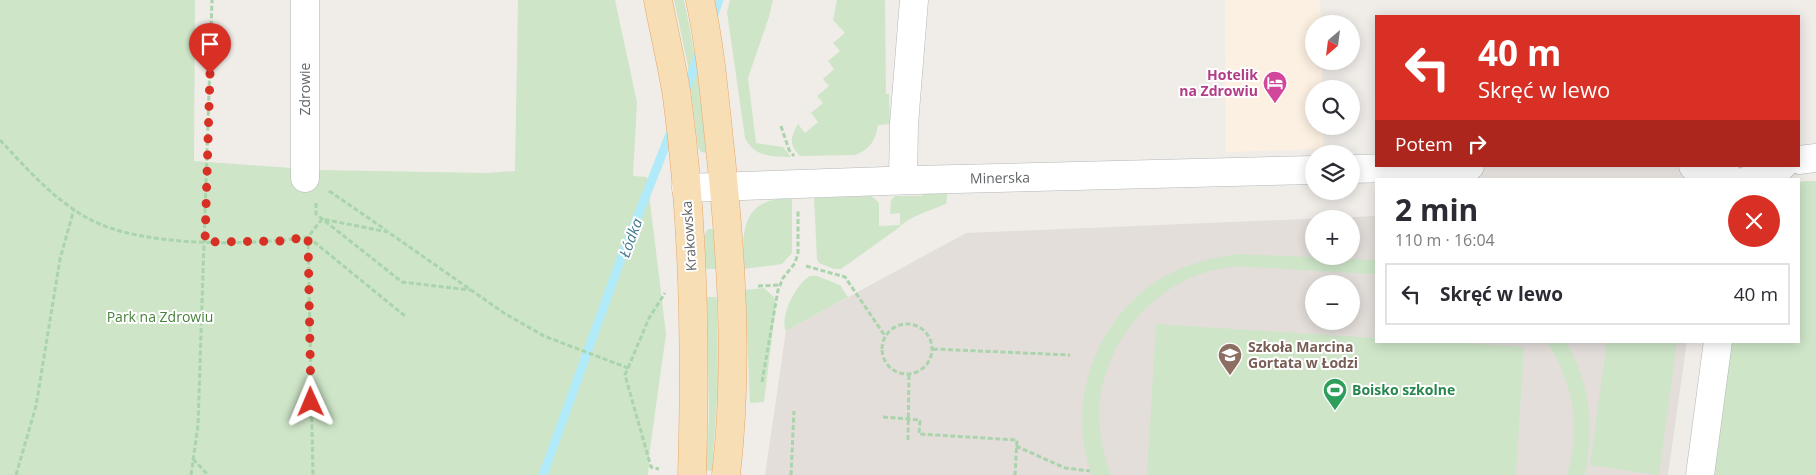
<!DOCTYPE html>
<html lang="pl">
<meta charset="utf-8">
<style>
body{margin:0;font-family:"Open Sans",sans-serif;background:#f7f7f7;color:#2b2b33;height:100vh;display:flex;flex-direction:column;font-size:19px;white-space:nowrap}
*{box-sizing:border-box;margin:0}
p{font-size:16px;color:#7c7c81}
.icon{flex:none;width:28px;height:28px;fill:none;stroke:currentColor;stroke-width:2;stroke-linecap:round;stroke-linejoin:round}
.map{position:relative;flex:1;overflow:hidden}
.drawer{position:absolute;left:1375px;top:178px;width:425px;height:165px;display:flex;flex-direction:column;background:#fff;border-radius:0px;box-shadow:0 2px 12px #0003}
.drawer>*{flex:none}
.guide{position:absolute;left:1375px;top:15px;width:425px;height:152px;border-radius:0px;box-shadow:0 2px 12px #0003;background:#d93025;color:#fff;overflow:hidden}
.needle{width:32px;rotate:208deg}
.fabs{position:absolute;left:1305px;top:15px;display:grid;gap:10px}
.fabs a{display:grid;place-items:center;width:55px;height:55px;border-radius:50%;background:#fff;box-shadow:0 2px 12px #0003;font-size:25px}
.pin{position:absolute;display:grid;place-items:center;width:42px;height:42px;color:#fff;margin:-51px -21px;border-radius:50% 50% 50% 0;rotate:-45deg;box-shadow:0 0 5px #0007}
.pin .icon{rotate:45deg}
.me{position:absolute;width:55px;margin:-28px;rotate:359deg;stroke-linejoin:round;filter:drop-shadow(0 0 4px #0008)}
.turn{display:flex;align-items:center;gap:18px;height:105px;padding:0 20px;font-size:22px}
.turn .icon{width:65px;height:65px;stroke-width:2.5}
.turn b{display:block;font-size:35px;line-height:42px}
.then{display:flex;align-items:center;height:48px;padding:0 20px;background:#0003;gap:10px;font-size:19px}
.round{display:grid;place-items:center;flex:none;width:52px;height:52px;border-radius:26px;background:#f7f7f7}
.overview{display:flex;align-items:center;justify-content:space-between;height:85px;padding:0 20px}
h1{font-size:30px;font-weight:700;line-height:38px}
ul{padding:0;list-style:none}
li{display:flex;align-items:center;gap:15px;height:62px;margin:0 10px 8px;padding:0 10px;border:2px solid #e1e1e2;border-radius:0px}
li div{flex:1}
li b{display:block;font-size:19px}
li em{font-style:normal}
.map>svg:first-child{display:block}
</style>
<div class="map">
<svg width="1816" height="475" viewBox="0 0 1816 475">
<rect width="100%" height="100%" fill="#f0ede9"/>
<path fill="#fcf0e2" d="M1225,0H1320L1321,24H1314V61H1322V89H1314V126H1323L1324,149L1226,152Z"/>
<path fill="#e3deda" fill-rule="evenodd" d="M1376,216V341H1687L1668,475H765L786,331L966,233ZM1314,219H1351V256H1314ZM1314,284H1351V321H1314Z"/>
<path fill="#cee5c8" d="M0,0H195L194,161L319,170L487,173L515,171L518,0H615L637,102L633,176L647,177L666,334L650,449L648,475H0Z
M674,0H684C695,51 702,101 706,153L701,152L698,147L688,66Z
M730,0H773L769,17L748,78L756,143L783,147L791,157C771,157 755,157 745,138L727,12Z
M837,0H885L886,94H889L890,124L878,125C876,139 870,150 855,155L800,156C789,144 790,139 798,124L805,133L818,122L811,113L823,103L817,96L829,86L823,79L834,69L828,61L840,51L833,43L845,33L833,20Z
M1804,181H1816V475H1713L1731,341H1799V182Z
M931,189H948L946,204C930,211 909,216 897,229L841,269H834L819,263L817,259L814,198L872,196L879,203V226L900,225V213L890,214L891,200L895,196H921Z
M778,199H792V253L782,264L744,269C743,239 739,205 778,199Z
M708,229H713L716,269H706L704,235Z
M1239,254L1376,260V274C1346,273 1315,271 1285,269C1265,268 1244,265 1224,268C1155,279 1102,343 1099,412C1099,434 1103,455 1111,475H1092C1064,401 1098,311 1169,274C1191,263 1214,257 1239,254Z
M810,276H817L840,285L848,297L786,331C779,316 797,283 810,276Z
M764,288L774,297L776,304L764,402L750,403L745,290Z
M707,297H716L717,301L718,383L712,471L706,470L709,417Z
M1156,324L1376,338V341H1435L1524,347L1516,475H1147Z
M1546,341H1566C1590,383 1595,428 1585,475H1567C1582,430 1573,380 1546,341Z
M1607,341H1677L1659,475L1590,465Z"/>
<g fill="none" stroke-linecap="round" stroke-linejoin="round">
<path stroke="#b1eaf8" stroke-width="9" d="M712,20L719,0
M685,93L700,51
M543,475L622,256L672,129"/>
<defs>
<path id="minor" d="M1799,160L1816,158
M1693,166L1731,179
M1351,169L1470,166
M305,178V0
M1750,179L1761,176L1782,166
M903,180L904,124L914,0
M686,188L915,180L1314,170
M1700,475L1718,341"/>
<path id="major" d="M658,0C664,32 672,64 677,97C694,222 696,349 692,475
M700,0C710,46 714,92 719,139C731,250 739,364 726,475"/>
</defs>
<use href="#minor" stroke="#b3b7b9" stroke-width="29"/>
<use href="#major" stroke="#e6a76c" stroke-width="29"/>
<path stroke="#aad4ac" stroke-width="3" stroke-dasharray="5 2.5" stroke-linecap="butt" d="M781,126L789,150L794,156
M0,140C27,169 55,201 91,220C143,247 249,246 308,237L322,219L388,232L504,313L544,336L628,368L625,375L651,467L659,469
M329,191L386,230
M316,203V214L402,282L470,290
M308,237L313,475
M308,237L405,316
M806,266L845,277L885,336
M758,286L780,285
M882 349a25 25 0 1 1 50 0a25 25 0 1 1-50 0Z
M933,349L1070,355
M628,368L649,318L665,293
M762,382L778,290L783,278L795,263L798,253V210
M883,417L920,420L919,434L1017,440L1015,475
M908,440L909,374
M1016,446L1065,468L1090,471
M193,459L208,475
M16,475L36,406L60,259L74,209
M191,475L198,425L212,0
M791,475L794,411"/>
<use href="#minor" stroke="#fff" stroke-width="28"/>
<use href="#major" stroke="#f8deb5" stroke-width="28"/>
</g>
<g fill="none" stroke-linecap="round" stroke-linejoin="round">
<path stroke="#d93025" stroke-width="9" stroke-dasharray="0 16.2" d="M210,74L205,242L280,241L308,237L311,402"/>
</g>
<defs>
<symbol id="hotel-pin" viewBox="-11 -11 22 30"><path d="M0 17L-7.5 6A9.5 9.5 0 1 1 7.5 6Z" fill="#d1479c" stroke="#fff"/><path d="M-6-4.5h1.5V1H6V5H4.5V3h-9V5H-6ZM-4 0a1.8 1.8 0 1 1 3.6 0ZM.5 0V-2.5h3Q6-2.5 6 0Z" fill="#fff"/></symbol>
<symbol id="school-pin" viewBox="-11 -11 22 30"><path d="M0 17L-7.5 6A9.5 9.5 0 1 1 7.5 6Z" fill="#8d6e63" stroke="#fff"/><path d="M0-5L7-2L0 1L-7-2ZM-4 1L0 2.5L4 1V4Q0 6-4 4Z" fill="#fff"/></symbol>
<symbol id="stadium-pin" viewBox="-11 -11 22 30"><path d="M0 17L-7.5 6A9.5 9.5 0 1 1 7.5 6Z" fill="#2e9e5b" stroke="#fff"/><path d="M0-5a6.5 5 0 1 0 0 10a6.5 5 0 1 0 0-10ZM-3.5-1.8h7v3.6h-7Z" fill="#fff"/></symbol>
</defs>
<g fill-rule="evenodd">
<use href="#hotel-pin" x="1261" y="69" width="28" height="38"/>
<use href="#school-pin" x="1216" y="341" width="28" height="38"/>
<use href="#stadium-pin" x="1321" y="376" width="28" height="38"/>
</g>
<g text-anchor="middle" stroke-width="4" stroke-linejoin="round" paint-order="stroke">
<g font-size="14" font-weight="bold" fill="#b23c85" stroke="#fff" text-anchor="end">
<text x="1258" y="80">Hotelik<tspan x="1258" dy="16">na Zdrowiu</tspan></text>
</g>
<g font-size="14" fill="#606567" stroke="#fff">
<text transform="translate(305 89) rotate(-90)" y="5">Zdrowie</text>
<text transform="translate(1000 178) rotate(-1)" y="5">Minerska</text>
<text transform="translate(689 236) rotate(-94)" y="5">Krakowska</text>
</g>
<g font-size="14" fill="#49813d" stroke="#fff">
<text x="160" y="322">Park na Zdrowiu</text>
</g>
<g font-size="14" font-weight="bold" fill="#785e54" stroke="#fff" text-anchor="start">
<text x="1248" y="352">Szkoła Marcina<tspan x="1248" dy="16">Gortata w Łodzi</tspan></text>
</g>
<g font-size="14" font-weight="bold" fill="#27864d" stroke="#fff" text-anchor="start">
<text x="1352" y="395">Boisko szkolne</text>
</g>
<g font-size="15" font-style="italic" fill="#437b90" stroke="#fff">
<text transform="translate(631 238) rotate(-70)" y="5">Łódka</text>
</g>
</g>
</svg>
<div class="fabs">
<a><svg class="needle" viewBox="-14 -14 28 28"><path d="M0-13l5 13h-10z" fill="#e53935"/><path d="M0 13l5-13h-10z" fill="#7c7c81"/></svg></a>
<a><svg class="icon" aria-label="search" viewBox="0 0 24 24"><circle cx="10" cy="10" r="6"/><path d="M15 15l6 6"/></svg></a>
<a><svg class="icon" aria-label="layers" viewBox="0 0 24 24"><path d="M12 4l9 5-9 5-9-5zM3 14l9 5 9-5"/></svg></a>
<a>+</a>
<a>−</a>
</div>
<div class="pin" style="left:210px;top:74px;background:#d93025"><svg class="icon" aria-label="arrive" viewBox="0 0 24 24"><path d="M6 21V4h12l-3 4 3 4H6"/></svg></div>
<svg class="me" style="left:311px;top:402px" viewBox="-20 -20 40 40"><path d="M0-17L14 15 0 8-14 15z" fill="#d93025" stroke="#fff" stroke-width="4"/></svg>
<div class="guide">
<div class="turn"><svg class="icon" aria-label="left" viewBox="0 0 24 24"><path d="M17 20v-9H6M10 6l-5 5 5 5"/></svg><div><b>40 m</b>Skręć w lewo</div></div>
<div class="then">Potem<svg class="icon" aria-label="right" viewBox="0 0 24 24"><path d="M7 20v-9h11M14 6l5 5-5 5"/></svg></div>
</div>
<section class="drawer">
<div class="overview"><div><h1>2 min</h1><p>110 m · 16:04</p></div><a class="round" style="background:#d93025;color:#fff"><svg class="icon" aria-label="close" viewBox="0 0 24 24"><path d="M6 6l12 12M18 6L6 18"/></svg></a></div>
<ul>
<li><svg class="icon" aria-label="left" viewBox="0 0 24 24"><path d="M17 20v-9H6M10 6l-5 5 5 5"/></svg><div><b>Skręć w lewo</b></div><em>40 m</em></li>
</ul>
</section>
</div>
